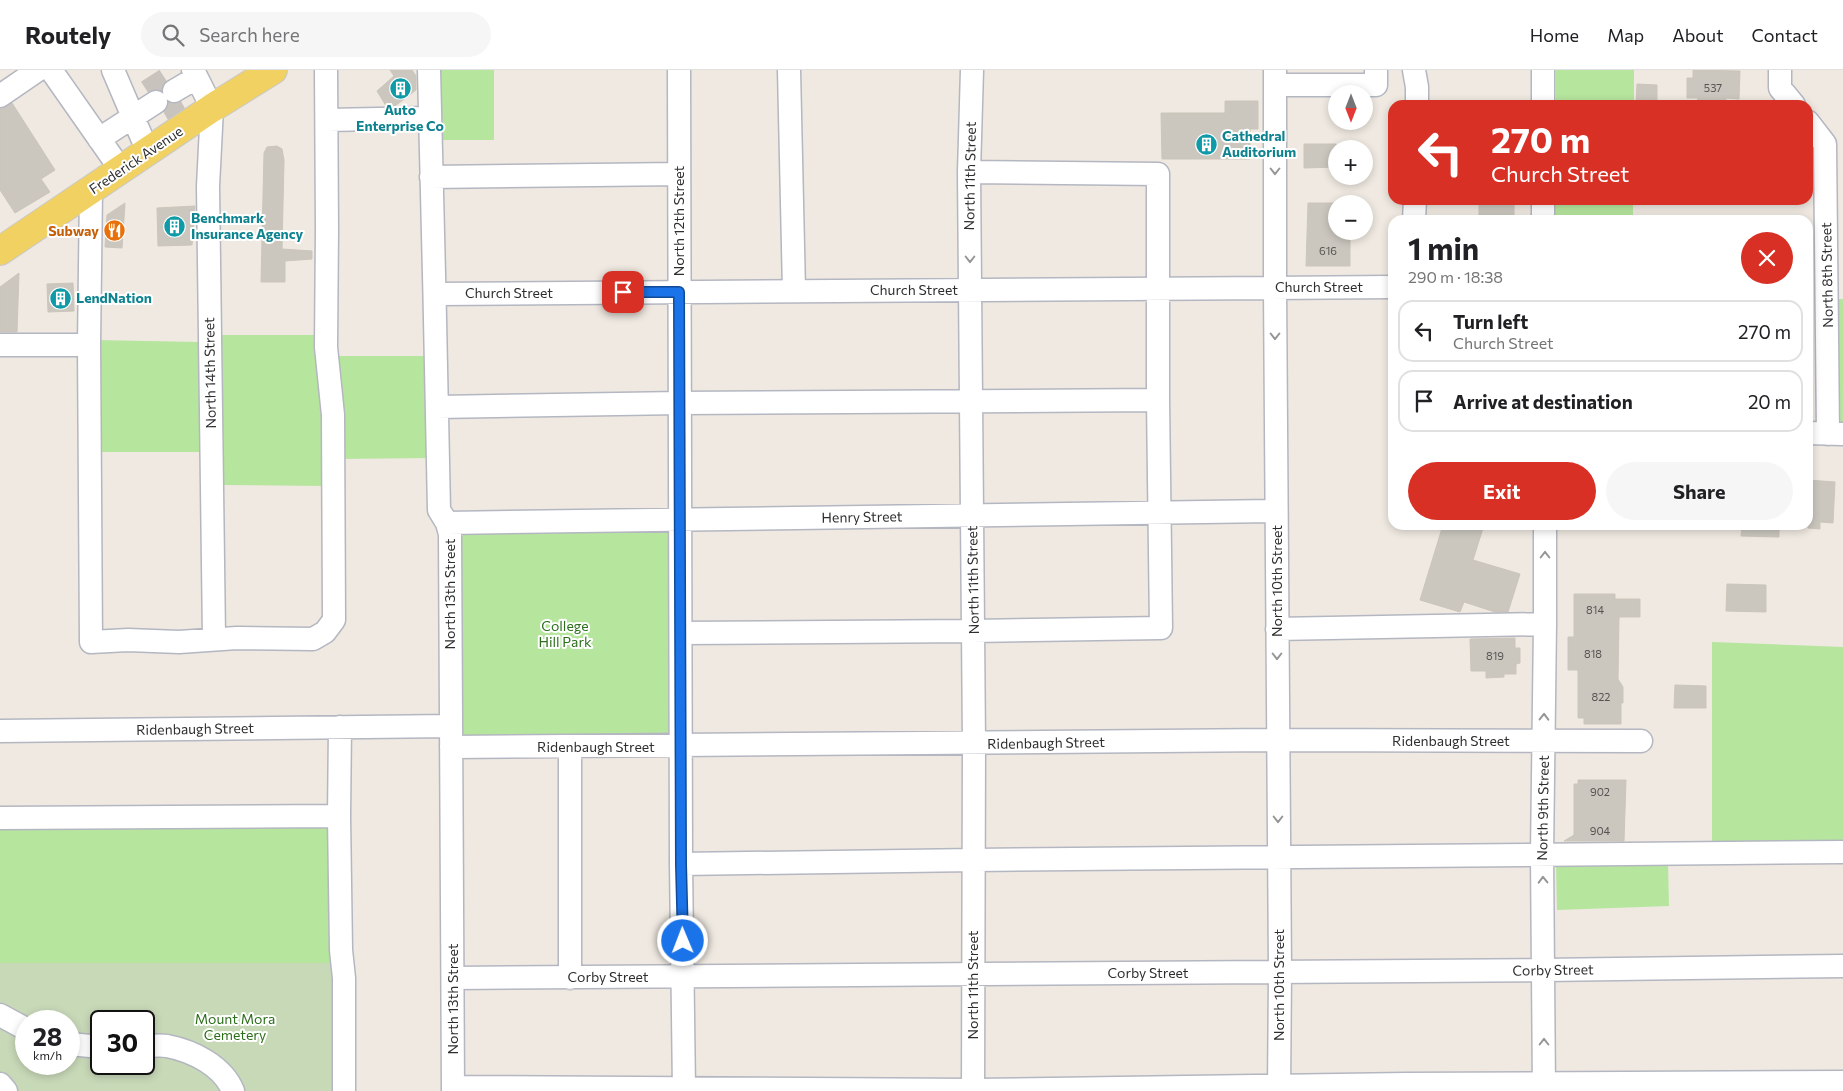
<!DOCTYPE html>
<meta charset="utf-8">
<style>
body{margin:0;font-family:Commissioner,sans-serif;background:#f6f6f6;color:#202124;height:100vh;display:flex;flex-direction:column;font-size:19px;white-space:nowrap}
*{box-sizing:border-box;margin:0}
p{font-size:16px;color:#757577}
.icon{flex:none;width:28px;height:28px;fill:none;stroke:currentColor;stroke-width:2;stroke-linecap:round;stroke-linejoin:round}
.map{position:relative;flex:1;overflow:hidden}
.details{position:absolute;left:1388px;top:145px;width:425px;height:315px;display:flex;flex-direction:column;background:#fff;border-radius:15px;box-shadow:0 2px 8px #0003}
.details>*{flex:none}
.banner{position:absolute;left:1388px;top:30px;width:425px;height:105px;border-radius:15px;box-shadow:0 2px 8px #0003;background:#d93025;color:#fff;overflow:hidden}
.needle{width:32px;rotate:180deg}
.buttons{position:absolute;left:1328px;top:15px;display:grid;gap:10px}
.buttons a{display:grid;place-items:center;width:45px;height:45px;border-radius:50%;background:#fff;box-shadow:0 2px 8px #0003;font-size:25px}
.speed{position:absolute;left:15px;top:940px;display:flex;gap:10px;font-size:25px;font-weight:700;text-align:center}
.speed>*{display:grid;place-content:center;width:65px;height:65px;border-radius:50%;background:#fff;box-shadow:0 2px 8px #0003;line-height:1}
.speed small{font-size:12px;font-weight:400}
.speed .limit{border:2px solid #111;border-radius:8px;background:#fff;color:#111}
.pin{position:absolute;display:grid;place-items:center;width:42px;height:42px;color:#fff;margin:-21px;border-radius:10px;box-shadow:0 2px 8px #0006}
.me{position:absolute;width:55px;margin:-28px;rotate:359deg;stroke-linejoin:round;filter:drop-shadow(0 0 4px #0008)}
.turn{display:flex;align-items:center;gap:18px;height:105px;padding:0 20px;font-size:22px}
.turn .icon{width:65px;height:65px;stroke-width:2.5}
.turn b{display:block;font-size:35px;line-height:42px}
.round{display:grid;place-items:center;flex:none;width:52px;height:52px;border-radius:26px;background:#f6f6f6}
.overview{display:flex;align-items:center;justify-content:space-between;height:85px;padding:0 20px}
h1{font-size:30px;font-weight:700;line-height:38px}
.primary-button{display:flex;gap:10px;margin-top:auto;padding:10px 20px}
.primary-button a{flex:1;height:58px;border-radius:30px;background:#d93025;color:#fff;font-size:20px;font-weight:700;line-height:58px;text-align:center}
.primary-button a+a{background:#f6f6f6;color:#202124}
ul{padding:0;list-style:none}
li{display:flex;align-items:center;gap:15px;height:62px;margin:0 10px 8px;padding:0 10px;border:2px solid #e0e0e0;border-radius:15px}
li div{flex:1}
li b{display:block;font-size:19px}
li em{font-style:normal}
header{display:flex;align-items:center;gap:30px;box-sizing:border-box;height:70px;padding:0 25px;background:#fff;border-bottom:1px solid #e0e0e0}
header strong{font-size:24px}
nav{display:flex;gap:28px;margin-inline-start:auto;font-size:18px}
.search{width:350px;height:45px;background:#f6f6f6;display:flex;align-items:center;gap:12px;box-sizing:border-box;padding:0 18px;border-radius:28px;color:#757577;font-size:19px}
.map>svg:first-child{display:block}
</style>
<header>
<strong>Routely</strong>
<div class="search"><svg class="icon" aria-label="search" viewBox="0 0 24 24"><circle cx="10" cy="10" r="6"/><path d="M15 15l6 6"/></svg>Search here</div>
<nav><a>Home</a><a>Map</a><a>About</a><a>Contact</a></nav>
</header>
<div class="map">
<svg width="1843" height="1021" viewBox="0 0 1843 1021">
<rect width="100%" height="100%" fill="#efe9e1"/>
<path fill="#b6e59e" d="M439,0H494V70H439Z
M1556,0H1634V35H1556Z
M1554,130H1633V150H1554Z
M1837,229H1843V354L1839,351Z
M221,265H320L326,416L222,415Z
M94,270L199,272L201,382H94Z
M331,286H429L430,388L338,389Z
M663,460L669,463L670,471V660L668,666L468,668L464,665L462,660L461,468L464,463Z
M1712,572L1843,577V791L1712,777Z
M333,751V893L0,894V753Z
M1668,793L1669,836L1557,840L1556,794Z"/>
<path fill="#c8d9b8" fill-rule="evenodd" d="M0,893H333L335,1021H0ZM26,951H69V994H26ZM101,951H144V994H101Z"/>
<path fill="#cbc7bf" stroke="#cbc5ba" d="M390,0H412L416,6V20L395,36H386L377,21L394,6Z
M1693,0L1740,1L1739,29L1726,28V34L1697,32L1698,28H1687V8H1693Z
M1637,14L1657,15V35H1636Z
M1225,31H1258V59H1250V89H1162L1161,43H1225Z
M12,33L55,100L41,109L50,122L15,143L0,120V39Z
M1304,74H1336V97L1304,98Z
M277,76L282,79L284,90L282,179L312,181V189L285,191V212H261L264,83L267,77Z
M1479,130H1514V150H1479Z
M125,133L122,178L105,177L107,145Z
M1308,133H1336V166H1350V196H1306Z
M195,136L192,175L158,176L157,138Z
M19,203L17,262H0V217Z
M73,213L74,241L48,242L47,214Z
M1808,410L1835,412L1833,453L1820,452V459L1808,458Z
M1443,455H1484L1473,490L1520,504L1508,542H1495L1464,532L1460,542L1420,530Z
M1742,455H1779V467L1741,466Z
M1727,514L1766,515V542L1726,541Z
M1574,524H1615V529H1640V547H1619L1618,609L1623,617V633H1621V654H1584V648H1578V600H1568V567H1574Z
M1515,568V578H1520V593L1516,594V604H1504V607L1486,608V601H1471L1470,569Z
M1675,615L1706,616V638H1674Z
M1578,710H1626L1624,771H1564L1574,765V714H1578Z"/>
<g fill="none" stroke-linecap="round" stroke-linejoin="round">
<path stroke="#c8c4bd" stroke-width="22" stroke-dasharray="22 11" stroke-linecap="butt" d="M147,21L167,8
M164,43L182,33"/>
<defs>
<path id="minor" d="M51,0L121,100
M113,0L148,82
M193,0L212,38L208,116L214,568
M429,0C432,147 437,293 439,440L447,453L450,464L453,1021
M679,0L681,794L684,1021
M789,0L794,221
M972,0L969,102L974,674L973,1021
M1275,0V218L1280,902L1279,1021
M1414,0L1417,17V35
M1543,0V35
M1780,0V18L1794,35
M1275,15H1376V0
M174,21L196,8
M0,26L38,0
M327,50L430,48
M1808,52L1825,74L1828,364
M99,69L156,32
M431,107L679,104
M91,120L89,275L91,572L128,570L179,572L237,568L313,569L325,562L334,550L333,345L326,277L327,159L326,0
M1543,130V150
M1414,150L1415,130
M436,224L1392,217
M0,275H89
M438,337L680,333L1158,330
M1808,363L1842,364
M447,453L1276,441
M1277,559L1545,554
M681,563L973,561L1161,558L1158,330V104L969,102
M340,657L339,746L341,880L344,908V1021
M0,661L451,656
M451,677L1278,670L1641,671
M570,677V908
M0,748L339,746
M681,794L975,790L1843,782
M453,908L1544,900L1843,896
M0,945L26,959
M69,974L101,977
M144,976C151,976 160,975 167,976C193,981 223,996 233,1021
M0,1014L6,1021
M453,1017L973,1020L1406,1014L1843,1012
M1544,1021L1542,784L1545,554V455"/>
<path id="major" d="M0,181L212,38L273,0"/>
</defs>
<use href="#minor" stroke="#b4b7c1" stroke-width="25"/>
<use href="#major" stroke="#c9c9c9" stroke-width="30"/>
<use href="#minor" stroke="#fff" stroke-width="22"/>
<use href="#major" stroke="#f2d163" stroke-width="28"/>
</g>
<defs><path id="oneway-chevron" d="M-2-3.5L2.5 0L-2 3.5" fill="none" stroke-width="1.6" stroke-linecap="round" stroke-linejoin="round" transform="scale(1.25)"/></defs>
<g stroke="#969696">
<use href="#oneway-chevron" transform="translate(1275 101) rotate(90)"/>
<use href="#oneway-chevron" transform="translate(970 189) rotate(90)"/>
<use href="#oneway-chevron" transform="translate(1275 266) rotate(90)"/>
<use href="#oneway-chevron" transform="translate(1545 485) rotate(-90)"/>
<use href="#oneway-chevron" transform="translate(1277 586) rotate(90)"/>
<use href="#oneway-chevron" transform="translate(1544 647) rotate(-89)"/>
<use href="#oneway-chevron" transform="translate(1278 749) rotate(90)"/>
<use href="#oneway-chevron" transform="translate(1543 810) rotate(-91)"/>
<use href="#oneway-chevron" transform="translate(1544 972) rotate(-90)"/>
</g>
<g fill="none" stroke-linecap="round" stroke-linejoin="round">
<defs>
<path id="route" d="M623,222H679L681,794L683,871"/>
</defs>
<use href="#route" stroke="#114b97" stroke-width="12"/>
<use href="#route" stroke="#1a73e8" stroke-width="9"/>
</g>
<defs>
<symbol id="building-disc" viewBox="-11 -11 22 22"><circle r="9.5" fill="#0f9aa8" stroke="#fff"/><path d="M-4-6H4V6H1V3H-1V6H-4ZM-2.5-4.3h1.7v1.8h-1.7ZM.8-4.3h1.7v1.8H.8ZM-2.5-1h1.7V.8h-1.7ZM.8-1h1.7V.8H.8Z" fill="#fff"/></symbol>
<symbol id="restaurant-disc" viewBox="-11 -11 22 22"><circle r="9.5" fill="#e8710a" stroke="#fff"/><path d="M-5-6h1v4h1v-4h1v4h1v-4h1v5L-1.5 .5V6h-2V.5L-5-1ZM5-6V6H3V1.5H1.5Q1.5-4 5-6Z" fill="#fff"/></symbol>
</defs>
<g fill-rule="evenodd">
<use href="#building-disc" x="388" y="6" width="25" height="25"/>
<use href="#building-disc" x="1194" y="62" width="25" height="25"/>
<use href="#building-disc" x="162" y="144" width="25" height="25"/>
<use href="#restaurant-disc" x="102" y="148" width="25" height="25"/>
<use href="#building-disc" x="48" y="216" width="25" height="25"/>
</g>
<g text-anchor="middle" stroke-width="4" stroke-linejoin="round" paint-order="stroke">
<g font-size="11" fill="#555452">
<text x="1713" y="22">537</text>
<text x="1328" y="185">616</text>
<text x="1595" y="544">814</text>
<text x="1593" y="588">818</text>
<text x="1495" y="590">819</text>
<text x="1601" y="631">822</text>
<text x="1600" y="726">902</text>
<text x="1600" y="765">904</text>
</g>
<g font-size="14" font-weight="bold" fill="#0d838f" stroke="#fff" text-anchor="start">
<text x="400" y="45" text-anchor="middle">Auto<tspan x="400" dy="16">Enterprise Co</tspan></text>
<text x="1222" y="71">Cathedral<tspan x="1222" dy="16">Auditorium</tspan></text>
<text x="191" y="153">Benchmark<tspan x="191" dy="16">Insurance Agency</tspan></text>
<text x="76" y="233">LendNation</text>
</g>
<g font-size="14" fill="#2e2e2e" stroke="#fff">
<text transform="translate(136 90) rotate(-34)" y="5">Frederick Avenue</text>
<text transform="translate(970 106) rotate(-89)" y="5">North 11th Street</text>
<text transform="translate(679 151) rotate(-90)" y="5">North 12th Street</text>
<text transform="translate(1827 205) rotate(-91)" y="5">North 8th Street</text>
<text x="1319" y="222">Church Street</text>
<text x="914" y="225">Church Street</text>
<text x="509" y="228">Church Street</text>
<text transform="translate(210 303) rotate(-91)" y="5">North 14th Street</text>
<text transform="translate(862 447) rotate(-1)" y="5">Henry Street</text>
<text transform="translate(973 510) rotate(-91)" y="5">North 11th Street</text>
<text transform="translate(1277 511) rotate(-90)" y="5">North 10th Street</text>
<text transform="translate(450 524) rotate(-90)" y="5">North 13th Street</text>
<text transform="translate(195 659) rotate(-1)" y="5">Ridenbaugh Street</text>
<text x="1451" y="676">Ridenbaugh Street</text>
<text transform="translate(1046 673) rotate(-1)" y="5">Ridenbaugh Street</text>
<text x="596" y="682">Ridenbaugh Street</text>
<text transform="translate(1543 738) rotate(-89)" y="5">North 9th Street</text>
<text transform="translate(1553 900) rotate(-1)" y="5">Corby Street</text>
<text x="1148" y="908">Corby Street</text>
<text x="608" y="912">Corby Street</text>
<text transform="translate(973 915) rotate(-90)" y="5">North 11th Street</text>
<text transform="translate(1279 915) rotate(-90)" y="5">North 10th Street</text>
<text transform="translate(453 929) rotate(-90)" y="5">North 13th Street</text>
</g>
<g font-size="14" font-weight="bold" fill="#c56008" stroke="#fff" text-anchor="end">
<text x="99" y="166">Subway</text>
</g>
<g font-size="14" fill="#2c6e1b" stroke="#fff">
<text x="565" y="561">College<tspan x="565" dy="16">Hill Park</tspan></text>
<text x="235" y="954">Mount Mora<tspan x="235" dy="16">Cemetery</tspan></text>
</g>
</g>
</svg>
<div class="buttons">
<a><svg class="needle" viewBox="-14 -14 28 28"><path d="M0-13l5 13h-10z" fill="#e53935"/><path d="M0 13l5-13h-10z" fill="#757577"/></svg></a>
<a>+</a>
<a>−</a>
</div>
<div class="speed"><div>28<small>km/h</small></div><div class="limit">30</div></div>
<div class="pin" style="left:623px;top:222px;background:#d93025"><svg class="icon" aria-label="arrive" viewBox="0 0 24 24"><path d="M6 21V4h12l-3 4 3 4H6"/></svg></div>
<svg class="me" style="left:683px;top:871px" viewBox="-20 -20 40 40"><circle r="17" fill="#1a73e8" stroke="#fff" stroke-width="3"/><path d="M0-11L8 9 0 5-8 9z" fill="#fff"/></svg>
<div class="banner">
<div class="turn"><svg class="icon" aria-label="left" viewBox="0 0 24 24"><path d="M17 20v-9H6M10 6l-5 5 5 5"/></svg><div><b>270 m</b>Church Street</div></div>
</div>
<section class="details">
<div class="overview"><div><h1>1 min</h1><p>290 m · 18:38</p></div><a class="round" style="background:#d93025;color:#fff"><svg class="icon" aria-label="close" viewBox="0 0 24 24"><path d="M6 6l12 12M18 6L6 18"/></svg></a></div>
<ul>
<li><svg class="icon" aria-label="left" viewBox="0 0 24 24"><path d="M17 20v-9H6M10 6l-5 5 5 5"/></svg><div><b>Turn left</b><p>Church Street</p></div><em>270 m</em></li>
<li><svg class="icon" aria-label="arrive" viewBox="0 0 24 24"><path d="M6 21V4h12l-3 4 3 4H6"/></svg><div><b>Arrive at destination</b></div><em>20 m</em></li>
</ul>
<div class="primary-button"><a>Exit</a><a>Share</a></div>
</section>
</div>
